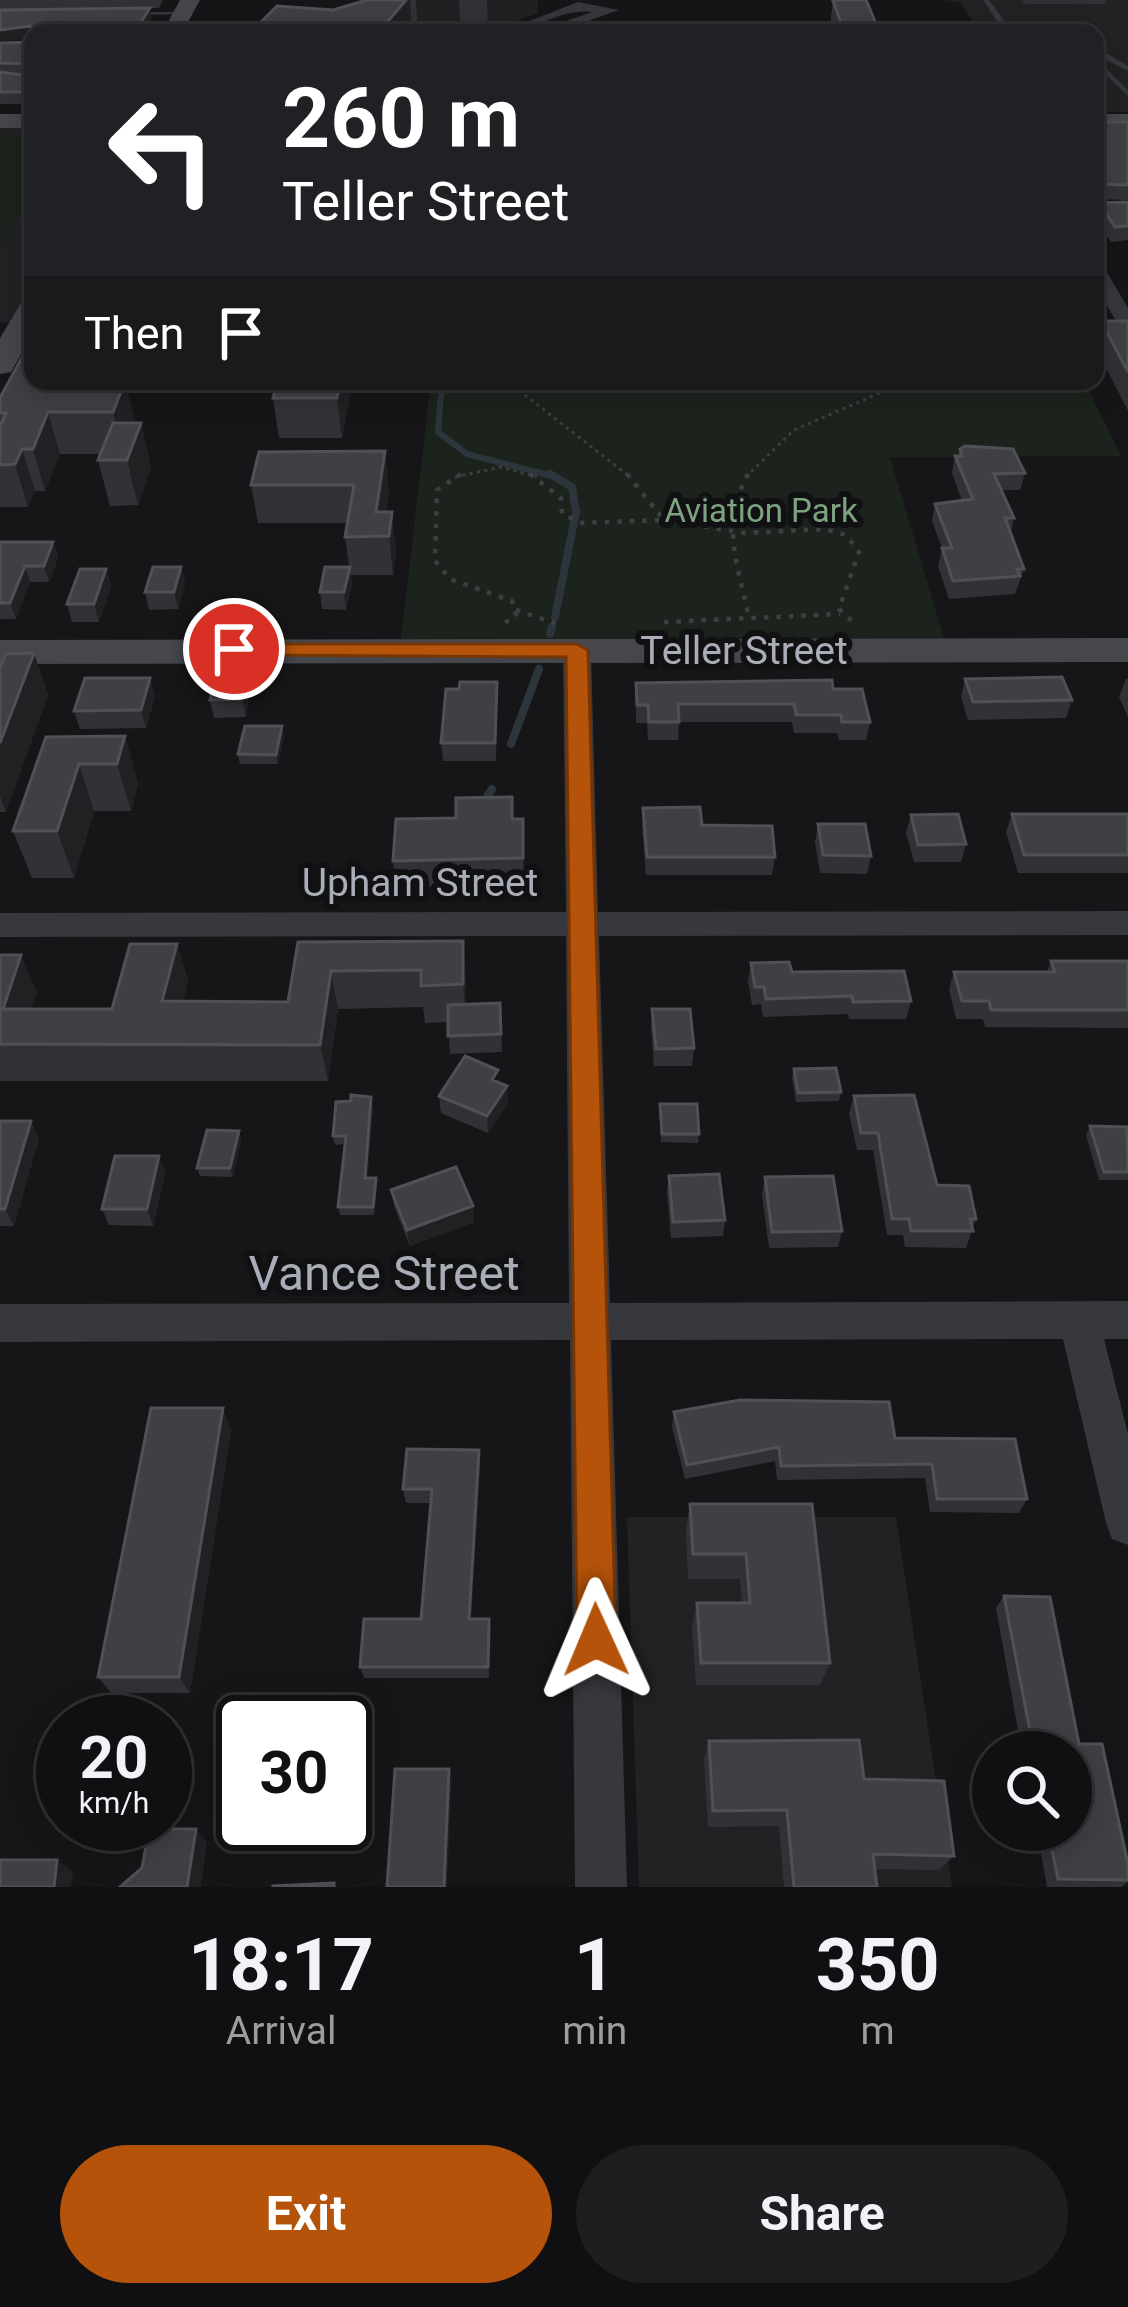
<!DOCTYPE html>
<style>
body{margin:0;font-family:Roboto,sans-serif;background:#1e1e20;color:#f1f3f6;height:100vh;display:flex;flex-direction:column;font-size:45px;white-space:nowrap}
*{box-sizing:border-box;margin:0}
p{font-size:39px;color:#9c9d9f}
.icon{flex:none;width:66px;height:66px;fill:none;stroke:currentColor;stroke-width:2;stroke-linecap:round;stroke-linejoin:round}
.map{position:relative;height:1887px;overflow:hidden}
.side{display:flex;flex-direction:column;background:#101012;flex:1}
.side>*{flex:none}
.top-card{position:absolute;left:24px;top:24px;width:1080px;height:366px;border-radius:24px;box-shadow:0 6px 30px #0003,0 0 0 3px #303032;background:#202124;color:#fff;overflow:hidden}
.buttons{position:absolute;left:972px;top:1731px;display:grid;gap:24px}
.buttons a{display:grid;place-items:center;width:120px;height:120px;border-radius:50%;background:#101012;box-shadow:0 6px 30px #0003,0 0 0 3px #303032;font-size:60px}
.speed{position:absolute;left:36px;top:1695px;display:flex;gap:24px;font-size:60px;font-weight:700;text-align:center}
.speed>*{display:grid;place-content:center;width:156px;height:156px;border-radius:50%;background:#101012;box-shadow:0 6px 30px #0003,0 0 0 3px #303032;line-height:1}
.speed small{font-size:30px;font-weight:400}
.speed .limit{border:6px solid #111;border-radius:18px;background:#fff;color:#111}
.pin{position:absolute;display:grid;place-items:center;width:102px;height:102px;color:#fff;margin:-51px;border:6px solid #fff;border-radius:50%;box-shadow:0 3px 12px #0007}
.me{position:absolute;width:132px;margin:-66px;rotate:359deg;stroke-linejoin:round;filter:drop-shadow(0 0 9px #0008)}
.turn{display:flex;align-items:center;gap:42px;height:252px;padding:0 60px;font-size:54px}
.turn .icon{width:156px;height:156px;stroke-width:2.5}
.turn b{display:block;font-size:84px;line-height:102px}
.then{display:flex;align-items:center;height:114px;padding:0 60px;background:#0003;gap:24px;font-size:45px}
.eta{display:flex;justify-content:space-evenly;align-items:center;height:204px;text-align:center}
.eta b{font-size:72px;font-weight:700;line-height:84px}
.action{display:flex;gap:24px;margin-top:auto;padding:24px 60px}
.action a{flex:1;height:138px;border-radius:72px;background:#b45309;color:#fff;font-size:48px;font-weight:700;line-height:138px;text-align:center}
.action a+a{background:#1e1e20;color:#f1f3f6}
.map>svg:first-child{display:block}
</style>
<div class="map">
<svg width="1128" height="1887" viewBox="0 0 1128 1887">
<rect width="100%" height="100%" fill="#161618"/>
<path fill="#222225" d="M945,0H1128V112H1095V33H980L961,3Z
M0,125H33V281L11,322H0Z
M627,1517H896L952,1887H639Z"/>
<path fill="#1c231d" d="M0,134H33V192L0,246Z
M431,381H1084L1121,456L890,457L944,638L401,639Z"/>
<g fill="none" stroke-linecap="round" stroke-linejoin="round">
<path stroke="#2c353c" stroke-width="6" d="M442,381L438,432L467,454L556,477"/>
<path stroke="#2c353c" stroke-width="8" d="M550,474L572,487L576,512L555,617
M550,634L552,627
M511,744L539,669
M488,795L492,789"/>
<path stroke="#3d3f44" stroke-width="3" stroke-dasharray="3 4.5" stroke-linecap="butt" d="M507,381L630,477
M455,477L501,467L537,477
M746,477L794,430L907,381"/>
<path stroke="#3d3f44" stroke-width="4.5" stroke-dasharray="4.5 8" stroke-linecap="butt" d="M461,474L437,490L435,561L450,579L512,601L516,615L502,625
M530,474L561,498L562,514L582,523L664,520L745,533L825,529L846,535L859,552L839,609L853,622
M627,474L664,520
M748,474C721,525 737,564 749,617
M516,610L557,624
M664,622L840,614"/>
<path fill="#37383d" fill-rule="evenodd" d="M983,0H989L1013,33H1005Z
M133,12H182L186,14L131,15Z
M1095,50H1101L1128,66V71L1095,54Z
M1095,58L1128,90V96L1095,64Z"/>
<path fill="#37383d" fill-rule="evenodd" d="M578,2L619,10L554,33H532L592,12C560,8 531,33 499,33Z
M1095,262L1102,264L1128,308V322L1116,321L1095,285Z
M577,642L591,650L598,912L1128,911V935L599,936L610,1303L1128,1301V1339H1104L1128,1434V1545L1112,1539L1106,1523L1063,1339L611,1340L627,1887H575L570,1340L0,1342V1304L569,1303L566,936L0,937V913L566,912L563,650Z"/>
<path fill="#45474d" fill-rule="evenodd" d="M180,0H200L182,33H162Z
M0,114H33V128H0Z
M1095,114H1128V128H1095Z
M33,297V333L11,372L0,374V338L23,300Z
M1128,638V662L0,664V640Z"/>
</g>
<path fill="#323236" d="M0,0H163L159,8L0,9Z
M361,0H538V13L488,30L460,21L417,33L412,30L333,10L363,1Z
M1022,0H1106L1105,4H1025Z
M833,1L880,33H829Z
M33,42V104H0V43Z
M1095,122H1128V200L1095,199Z
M1128,202V240L1111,242L1095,218L1099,203Z
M1101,321H1128V411L1095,346Z
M33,337L135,420L134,423H141L151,467L138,505L110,506L98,460L101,454H60L45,491H35L28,507H0V398Z
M353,381L342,438H279L273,398Z
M960,449L1025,473L1020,490H1002L1014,518L1011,532L1024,569L1015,594L949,599L938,566L942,548L932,521L935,504L962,501L952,473L955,456H958Z
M259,452L389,489L386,512L396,551L393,575H351L352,585L346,610L322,609L320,592L349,567L345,537L347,523H258L251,485Z
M0,542H53L58,558L49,582H30L16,619H0Z
M181,567L185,584L178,609L149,610L145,592Z
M106,569L111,586L99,622H72L67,604Z
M34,653L48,695L6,812H0V668Z
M150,678L155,696L146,728L80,729L74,711Z
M965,679L1072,700L1066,718L968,720L961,697Z
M1126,679H1128V717L1119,697Z
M636,683L833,689L870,722L866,740H839L837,733H794L792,722H679L678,740H648L647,723H636Z
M459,689L497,699L496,761H443L441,743Z
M249,693L246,717L214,718L210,700Z
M282,726L284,735L278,764H240L238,754Z
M125,736L138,784L131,811H94L74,878H32L13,831L46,737Z
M643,808L775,857L772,875H646L642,826Z
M1012,814H1128V873H1018L1006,832Z
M911,815L966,844L961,862H914L906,833Z
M513,819H523L524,884L396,887L393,861Z
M818,824L871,856L867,874L820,873L815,842Z
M298,942L466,979V1004L500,1003L502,1052L450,1054L448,1022L425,1023L423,1007L338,1009L328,1081H0V955L37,992L31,1009H112L177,944L188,981L183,1001L288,1002Z
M1051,961H1128V1028L985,1027L983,1019H956L949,989L954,972H1047Z
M751,963L911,1001L906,1019H849L848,1014L763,1017L761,1004L752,1005L748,981Z
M652,1009L694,1048L692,1066H654L651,1027Z
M794,1069L841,1092L839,1101L796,1102L792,1077Z
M499,1083L508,1103L488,1133L441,1113L439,1096Z
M854,1096L937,1185L976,1219L966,1248L905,1247L903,1235H887L873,1150H857L849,1113Z
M660,1104L699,1134L698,1143L661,1142Z
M373,1106L367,1178H376L377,1187L374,1215H340L338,1207L345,1144L335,1145L333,1136Z
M0,1121L39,1138L14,1226H0Z
M1090,1126L1128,1130V1180H1099L1086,1135Z
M239,1131L241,1140L233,1177L200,1176L197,1168Z
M159,1156L165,1173L153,1226L109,1225L102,1209Z
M669,1176L725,1220L723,1236L671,1238L667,1192Z
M765,1177L842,1231L838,1247L769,1248L762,1194Z
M391,1190L473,1206L474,1222L410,1246L394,1206Z
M674,1412L895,1438L1027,1499L1019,1513L930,1512L925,1478L777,1480L775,1461L685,1479L672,1427Z
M231,1430L190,1693H111L98,1677Z
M480,1464L471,1619L491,1631L489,1678H364L360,1667L421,1619L431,1503H406L403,1489Z
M690,1504H812L830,1663L820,1685H696L692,1626L697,1603H742L740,1579H688L686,1530Z
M1004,1596L1079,1744L1128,1864V1882L1121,1887H1047L1037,1830H1071V1752H1022L996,1608Z
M709,1741L864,1779L954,1856L939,1870L875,1869L877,1887H784L779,1826L708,1827L704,1759Z"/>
<path fill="#212124" d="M406,0H410L412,30L409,33H378Z
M416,0H459L460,21L418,33Z
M487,0H538V13L488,30Z
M150,8L152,19L143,33H134Z
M30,26L33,38L0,41V30Z
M125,381L135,420L123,453L113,412Z
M340,381H353L342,438L337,398Z
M48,412L60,454L45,491L33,449Z
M141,423L151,467L138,505L127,460Z
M22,449L35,491L28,507L15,464Z
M385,451L389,489L382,536L376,512Z
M392,512L396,551L393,575L389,536Z
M53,542L58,558L49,582L44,566Z
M25,566L30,582L16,619L10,603Z
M181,567L185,584L178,609L174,592Z
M350,567L352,585L346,610L344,592Z
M106,569L111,586L99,622L94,604Z
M34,653L48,695L6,812L0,796V743Z
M246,675L249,693L246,717L242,699Z
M150,678L155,696L146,728L141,710Z
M282,726L284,735L278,764L276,755Z
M125,736L138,784L131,811L117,764Z
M79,764L94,811L74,878L57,831Z
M463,941L466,979V1021L463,984Z
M177,944L188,981L174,1038L162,1001Z
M21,955L37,992L20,1046L3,1009Z
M331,971L338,1009L328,1081L320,1045Z
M507,1086L508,1103L488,1133L487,1116Z
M371,1097L373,1106L367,1187L365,1178Z
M31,1121L39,1138L14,1226L5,1209Z
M239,1131L241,1140L233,1177L230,1168Z
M159,1156L165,1173L153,1226L147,1209Z
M473,1206L474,1222L410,1246L407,1230Z
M223,1408L231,1430L190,1693L179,1677Z
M479,1450L480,1464L470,1631L469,1619Z
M489,1619L491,1631L489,1678L488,1667Z
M346,1713L348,1719L345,1755Z
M449,1769L452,1779L447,1887H444Z
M196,1829L207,1842L201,1887H187Z
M57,1860L73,1872L71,1887H54Z"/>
<path fill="#3f3f44" stroke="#4f5156" stroke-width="3" d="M367,0H406L378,33H253L255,28L277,6L333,10Z
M835,0H866L880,33H845L833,1Z
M150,8L134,33H33V40L30,26L0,30V10Z
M33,42V64L0,63V43Z
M33,66V92H0V72L30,76Z
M1095,122H1128V185L1099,184L1095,194Z
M1128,202V226L1115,227L1099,203Z
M1101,321H1128V372Z
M33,337V381H125L113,412H48L33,449H22L15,464L0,465V426L6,413H0V398Z
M278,381H340L337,398H273Z
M113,423H141L127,460H98Z
M965,446L1013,449L1025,473L994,474L1014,518H1005L1024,569H1017L1020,576L953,581L942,548H952L935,504L973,499L955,456H962L960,449Z
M385,451L376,512H392L389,536L345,537L354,485H251L259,452Z
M0,542H53L44,566H25L10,603H0Z
M153,567H181L174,592H145Z
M325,567H350L344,592H320Z
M80,569H106L94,604H67Z
M34,653L0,743V668L6,654Z
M246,675L242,699L210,700L215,676Z
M1062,677L1072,700L973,702L965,679Z
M85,678H150L141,710L74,711Z
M832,680L833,689H862L870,722H842L841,715H796L794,704H678L679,722H649L648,705H637L636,683Z
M460,682H497L495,743H441L446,689H459Z
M245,726H282L276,755L238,754Z
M125,736L117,764H79L57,831H13L46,737Z
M512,797V819H523V858L393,861L396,819L456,818V798Z
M700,807L702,825L772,826L775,857H647L643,808Z
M958,814L966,844L918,845L911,815Z
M1012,814H1128V855H1024Z
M818,824H865L871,856L823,855Z
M463,941V984L421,986V970L331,971L320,1045L0,1044V955H21L3,1009H112L130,944H177L162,1001L288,1002L298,942Z
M1051,961H1128V1010H991L989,1001H962L954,972H1055Z
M789,962L792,972L904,971L911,1001L853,1002L852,996L766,999L764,987H755L751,963Z
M500,1003L501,1034L448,1036V1005Z
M652,1009H690L694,1048L656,1049Z
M465,1056L498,1070L492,1080L507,1086L487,1116L439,1096Z
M836,1068L841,1092L798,1093L794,1069Z
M351,1095L371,1097L365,1178H376L373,1207H338L346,1136H333L336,1102L351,1101Z
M914,1095L937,1185L969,1186L976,1219H970L973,1231H911L909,1219H892L878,1133H861L854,1096Z
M660,1104H697L699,1134H662Z
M0,1121H31L5,1209H0Z
M1090,1126L1127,1127L1128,1172H1104Z
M207,1130L239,1131L230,1168H197Z
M115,1156H159L147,1209H102Z
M456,1167L473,1206L407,1230L391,1190Z
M719,1174L725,1220L673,1222L669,1176Z
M833,1176L842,1231L772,1232L765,1177Z
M740,1400L889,1402L895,1438L1015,1439L1027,1499H937L932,1464L781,1466L779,1447L687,1465L674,1412Z
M151,1408H223L179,1677H98Z
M407,1449L479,1450L469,1619H489L488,1667H360L364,1619H421L432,1489H403Z
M690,1504H812L830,1663H701L697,1603H750L746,1554H693Z
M1004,1596L1050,1597L1079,1744H1102L1128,1864V1880L1058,1879L1048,1830H1071V1752H1034Z
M346,1713L345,1722H302L303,1714Z
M859,1740L864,1779L944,1781L954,1856L873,1854L877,1887H794L787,1810L713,1811L709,1741Z
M395,1769H449L444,1887H387Z
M149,1829H196L187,1887H120L142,1868Z
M0,1860H57L54,1887H0Z
M334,1883V1887H273V1886Z"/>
<path fill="#b45309" stroke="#753606" stroke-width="3" d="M226,644H577L588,650L616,1640L610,1654L596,1660L582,1654L577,1640L566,657L234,655L226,653Z"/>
<g text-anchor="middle" stroke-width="12" stroke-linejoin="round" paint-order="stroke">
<g font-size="33" fill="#7fa381" stroke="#111113">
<text x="761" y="522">Aviation Park</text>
</g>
<g font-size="39" fill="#a8adb8" stroke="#111113">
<text x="744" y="664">Teller Street</text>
<text x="420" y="896">Upham Street</text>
</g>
<g font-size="48" fill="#a8adb8" stroke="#111113">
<text x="384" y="1290">Vance Street</text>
</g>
</g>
</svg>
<div class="buttons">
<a><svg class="icon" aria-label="search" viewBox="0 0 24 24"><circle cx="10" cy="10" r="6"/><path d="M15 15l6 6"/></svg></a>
</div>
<div class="speed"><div>20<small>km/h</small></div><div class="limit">30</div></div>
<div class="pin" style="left:234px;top:649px;background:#d93025"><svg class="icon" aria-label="arrive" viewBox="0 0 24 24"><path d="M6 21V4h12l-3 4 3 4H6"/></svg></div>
<svg class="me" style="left:596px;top:1640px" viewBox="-20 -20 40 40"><path d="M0-17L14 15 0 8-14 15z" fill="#b45309" stroke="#fff" stroke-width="4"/></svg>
<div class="top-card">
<div class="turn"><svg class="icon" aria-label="left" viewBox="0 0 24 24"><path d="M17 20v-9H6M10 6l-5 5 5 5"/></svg><div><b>260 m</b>Teller Street</div></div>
<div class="then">Then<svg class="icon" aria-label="arrive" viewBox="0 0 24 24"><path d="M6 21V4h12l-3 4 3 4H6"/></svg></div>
</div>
</div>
<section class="side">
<div class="eta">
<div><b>18:17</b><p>Arrival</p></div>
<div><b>1</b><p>min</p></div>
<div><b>350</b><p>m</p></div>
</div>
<div class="action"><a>Exit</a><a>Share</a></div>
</section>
